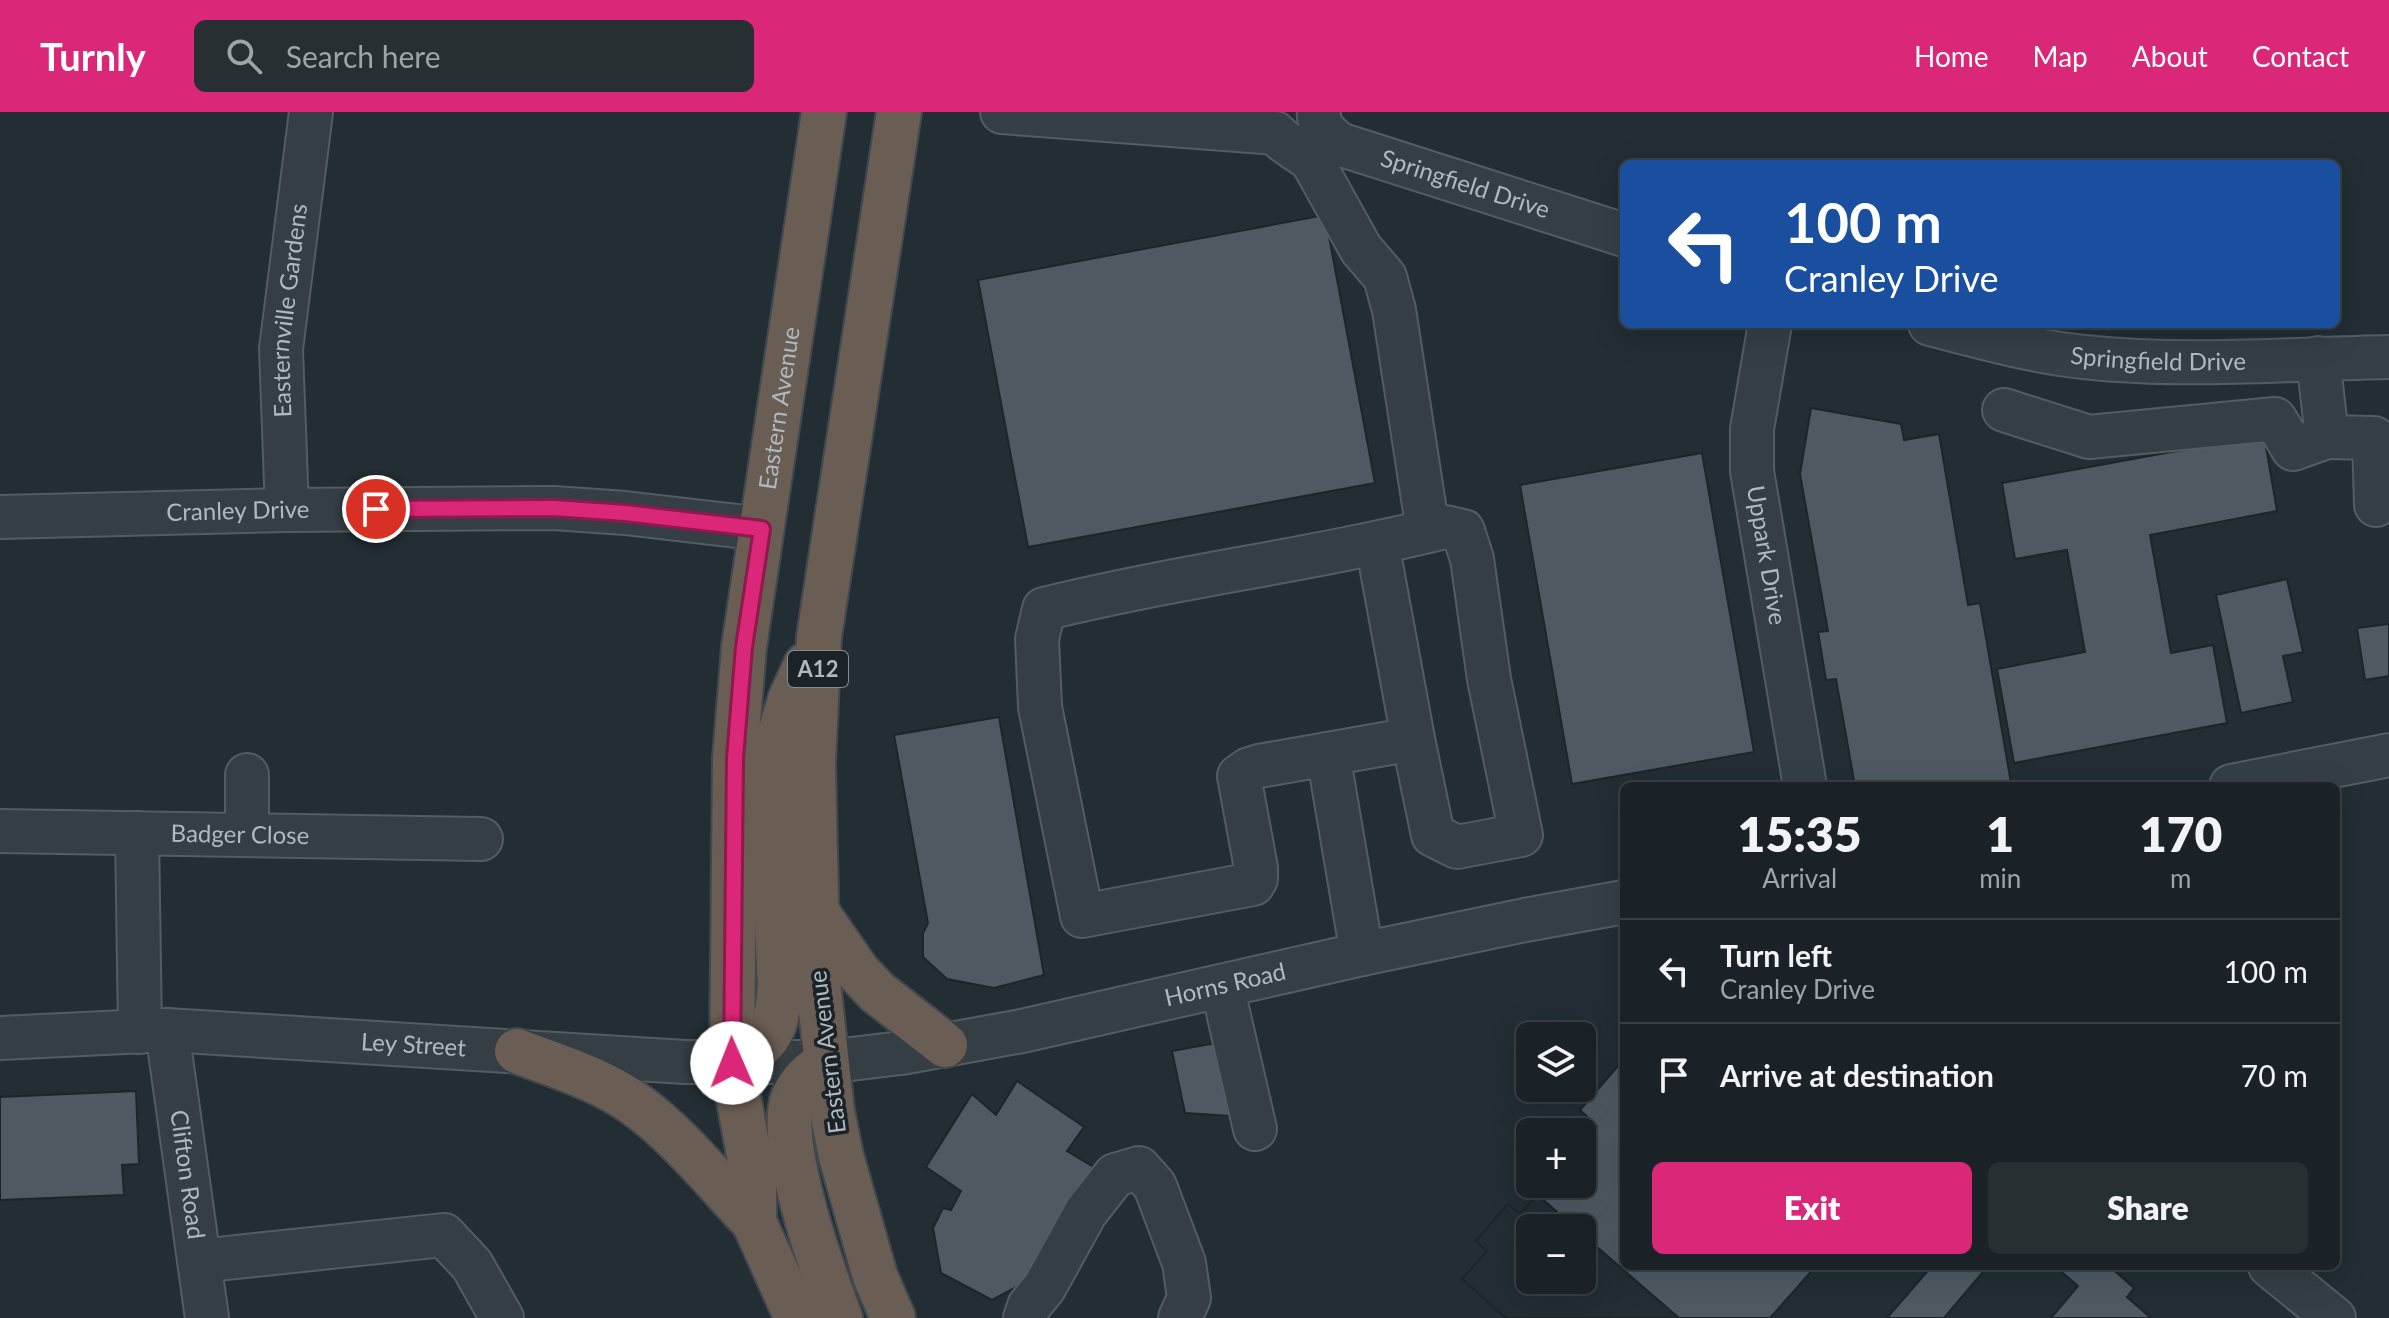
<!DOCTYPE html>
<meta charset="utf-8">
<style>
body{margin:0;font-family:Lato,sans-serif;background:#272f33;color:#f1f3f6;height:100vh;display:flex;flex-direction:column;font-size:30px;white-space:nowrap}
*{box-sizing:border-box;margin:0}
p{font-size:26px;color:#9fa4a7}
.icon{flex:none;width:44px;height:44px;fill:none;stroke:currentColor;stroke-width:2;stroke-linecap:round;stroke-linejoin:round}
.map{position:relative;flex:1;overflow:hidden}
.side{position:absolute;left:1620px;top:670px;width:720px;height:488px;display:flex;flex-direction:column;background:#1a2227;border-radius:12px;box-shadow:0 8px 32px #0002,0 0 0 2px #383f44}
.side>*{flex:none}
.banner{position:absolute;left:1620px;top:48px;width:720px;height:168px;border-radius:12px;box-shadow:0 8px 32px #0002,0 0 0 2px #383f44;background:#1a4fa0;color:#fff;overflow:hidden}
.controls{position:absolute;left:1516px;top:910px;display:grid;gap:16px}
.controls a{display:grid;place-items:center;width:80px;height:80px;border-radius:12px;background:#1a2227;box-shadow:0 8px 32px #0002,0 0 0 2px #383f44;font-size:40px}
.pin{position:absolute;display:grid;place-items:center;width:68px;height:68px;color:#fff;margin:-34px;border:4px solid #fff;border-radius:50%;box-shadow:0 2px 8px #0007}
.me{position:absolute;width:88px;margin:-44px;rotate:359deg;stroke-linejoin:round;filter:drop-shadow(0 0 6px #0008)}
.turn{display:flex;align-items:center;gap:28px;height:168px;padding:0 32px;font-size:36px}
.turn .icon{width:104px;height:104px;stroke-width:2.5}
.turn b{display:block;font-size:56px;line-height:68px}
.eta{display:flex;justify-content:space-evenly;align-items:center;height:136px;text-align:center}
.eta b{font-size:48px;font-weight:800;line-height:56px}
.button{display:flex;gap:16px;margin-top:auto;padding:16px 32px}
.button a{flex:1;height:92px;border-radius:12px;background:#db2777;color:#fff;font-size:32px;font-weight:800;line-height:92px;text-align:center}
.button a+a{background:#272f33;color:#f1f3f6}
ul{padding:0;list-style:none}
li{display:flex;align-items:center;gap:24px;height:104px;padding:0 32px;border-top:2px solid #383f44}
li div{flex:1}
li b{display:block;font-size:30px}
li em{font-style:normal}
header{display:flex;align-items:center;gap:48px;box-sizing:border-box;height:112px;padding:0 40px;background:#db2777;color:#fff}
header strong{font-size:38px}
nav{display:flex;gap:44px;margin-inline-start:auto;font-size:28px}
.search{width:560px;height:72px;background:#272f33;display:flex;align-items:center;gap:20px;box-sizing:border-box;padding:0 28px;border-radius:12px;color:#9fa4a7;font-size:30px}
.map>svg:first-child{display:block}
</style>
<header>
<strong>Turnly</strong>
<div class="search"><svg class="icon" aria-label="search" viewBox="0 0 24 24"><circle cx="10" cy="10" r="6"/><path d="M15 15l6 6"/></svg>Search here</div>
<nav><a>Home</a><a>Map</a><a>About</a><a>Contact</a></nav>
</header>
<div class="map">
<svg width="2389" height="1206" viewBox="0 0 2389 1206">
<rect width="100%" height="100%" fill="#222d34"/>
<path fill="#4e5962" stroke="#1d252b" stroke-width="2" fill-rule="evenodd" d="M1325,103L1375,371L1028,435L978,168Z
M1811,296L1901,312L1904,328L1939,322L1968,493L1980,491L2011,671L1991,674H1855L1836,567L1826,568L1818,520L1828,519L1800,362Z
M2264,323L2277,399L2150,423L2171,541L2213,533L2227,611L2014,651L1997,557L2085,540L2067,438L2015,447L2002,371Z
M1702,341L1754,640L1572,672L1520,373Z
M2287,467L2303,540L2283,544L2293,590L2241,601L2216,483Z
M2389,512V564L2365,568L2357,516Z
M999,605L1044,863L994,876L947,867L923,845V821L928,811L894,623Z
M1232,928L1231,1004L1185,1001L1172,939Z
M1624,947V1154H1816L1770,1206H1506L1462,1167L1487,1139L1476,1129L1508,1092L1520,1102L1546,1072H1582V1031L1597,1014L1580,998ZM1530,1116H1582V1168H1530Z
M1017,969L1084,1015L1067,1039L1100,1059L1046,1159L992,1188L941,1161L933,1116L943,1096L951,1098L961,1079L926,1055L972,982L996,1003Z
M136,979L139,1052L122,1053L124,1083L0,1088V985Z
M1537,1082L1575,1116H1530V1168H1582V1122L1679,1206H1506L1462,1167L1487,1139L1476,1129L1508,1092L1520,1102Z
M1932,1154H1988L1944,1206H1887Z
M2055,1154H2109L2134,1176L2127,1185L2151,1206H2051L2078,1174Z"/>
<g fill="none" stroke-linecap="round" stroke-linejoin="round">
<defs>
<g id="minor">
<path d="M1002,0L1275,21C1286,33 1300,39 1312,49L1361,137L1385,165L1394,198L1428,419"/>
<path id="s1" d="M1319,0C1317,14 1329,24 1339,32L1624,123"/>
<path id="s2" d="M1770,212L1752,317V359L1805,674"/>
<path id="s3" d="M1930,212C1981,225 2032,240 2084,245C2185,256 2288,247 2389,245"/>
<path d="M2318,246L2327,325L2374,326L2376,393"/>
<path d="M2004,298L2089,325L2275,307L2293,337L2327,325"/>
<path id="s4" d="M287,398L281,237L311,0"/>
<path id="s5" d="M0,405L287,398L554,396L625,401L762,417"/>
<path d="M1377,431L1413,627L1259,654L1249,657L1239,664L1256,756V767L1253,772L1082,804L1040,595L1037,527L1044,497C1177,464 1313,448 1445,415L1463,419L1472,447L1489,567L1521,723L1457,735L1433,723L1413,627"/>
<path d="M1328,642L1362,842"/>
<path d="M247,663V723"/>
<path d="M2231,674L2389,643"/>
<path id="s6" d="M0,719L481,727"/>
<path d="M137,721L140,920"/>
<path d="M1222,874L1255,1017"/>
<path id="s7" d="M167,918L207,1206"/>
<path id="s8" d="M0,926L167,918L685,950H826L901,941L1022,919L1362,842L1525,808L1624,790"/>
<path d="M199,1149L444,1123L472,1153L502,1206"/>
<path d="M2270,1154L2334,1206"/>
<path d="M1025,1206L1029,1194L1044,1176L1086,1100L1115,1063L1139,1056L1155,1074L1184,1151L1189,1186L1180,1206"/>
</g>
<g id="highway">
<path d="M816,799L858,860L877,880L945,933"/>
<path d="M517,939C557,954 600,967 635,992C681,1025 715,1070 754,1110"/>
<path d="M826,950C812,960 800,969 793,986C776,1030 823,1160 840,1206"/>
<path d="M732,951C772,932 777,917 780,874L771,684L776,635L790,588L806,553"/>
<path id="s9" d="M797,1206L754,1110V1070L732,951L735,646L744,535L824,0"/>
<path d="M893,1206L875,1164L841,1044L832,999L818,870L813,652L819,525L899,0"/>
</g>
</defs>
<use href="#minor" stroke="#535c62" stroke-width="46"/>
<use href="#highway" stroke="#40494f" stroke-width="48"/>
<use href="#minor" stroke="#353e45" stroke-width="42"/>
<use href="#highway" stroke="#6a5d53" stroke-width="44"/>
</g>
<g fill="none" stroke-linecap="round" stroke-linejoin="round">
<defs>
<path id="route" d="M376,397L554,396L625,401L762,417L744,535L735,646L732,951"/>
</defs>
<use href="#route" stroke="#8e194d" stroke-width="20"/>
<use href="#route" stroke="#db2777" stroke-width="14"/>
</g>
<g text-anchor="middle" stroke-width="7" stroke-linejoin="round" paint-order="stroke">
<rect fill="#1b2329" stroke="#838c93" stroke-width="2" x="788" y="539" width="60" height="36" rx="6"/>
<g font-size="22" font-weight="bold" fill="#b0b9c1">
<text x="818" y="565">A12</text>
</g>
<g font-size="24" fill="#b0b9c1" stroke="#1b2329">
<text dy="8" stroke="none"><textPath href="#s1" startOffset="172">Springfield Drive</textPath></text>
<text dy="8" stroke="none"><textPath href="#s4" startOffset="200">Easternville Gardens</textPath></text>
<text dy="8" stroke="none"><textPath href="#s3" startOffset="232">Springfield Drive</textPath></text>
<text dy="8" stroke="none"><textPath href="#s9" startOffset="924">Eastern Avenue</textPath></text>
<text dy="8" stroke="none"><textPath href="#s5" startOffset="238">Cranley Drive</textPath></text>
<text dy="8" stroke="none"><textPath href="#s2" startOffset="234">Uppark Drive</textPath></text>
<text dy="8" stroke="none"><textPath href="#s6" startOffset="240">Badger Close</textPath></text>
<text dy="8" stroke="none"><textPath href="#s8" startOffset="1234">Horns Road</textPath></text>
<text dy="8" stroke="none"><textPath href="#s8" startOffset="414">Ley Street</textPath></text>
<text transform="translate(828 940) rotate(-97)" y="8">Eastern Avenue</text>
<text dy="8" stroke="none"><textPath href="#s7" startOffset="146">Clifton Road</textPath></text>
</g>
</g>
</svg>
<div class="controls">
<a><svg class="icon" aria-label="layers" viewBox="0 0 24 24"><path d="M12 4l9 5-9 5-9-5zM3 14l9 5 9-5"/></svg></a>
<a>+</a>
<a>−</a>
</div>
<div class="pin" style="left:376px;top:397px;background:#d93025"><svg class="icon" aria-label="arrive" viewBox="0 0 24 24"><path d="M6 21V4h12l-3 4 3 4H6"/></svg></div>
<svg class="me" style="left:732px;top:951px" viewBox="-20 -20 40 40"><circle r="19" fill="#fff"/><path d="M0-13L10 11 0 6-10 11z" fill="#db2777"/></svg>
<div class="banner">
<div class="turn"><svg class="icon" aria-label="left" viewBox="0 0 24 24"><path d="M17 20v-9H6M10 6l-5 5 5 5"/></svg><div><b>100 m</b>Cranley Drive</div></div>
</div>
<section class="side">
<div class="eta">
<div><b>15:35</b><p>Arrival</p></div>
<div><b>1</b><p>min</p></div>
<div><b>170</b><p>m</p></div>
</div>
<ul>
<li><svg class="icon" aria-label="left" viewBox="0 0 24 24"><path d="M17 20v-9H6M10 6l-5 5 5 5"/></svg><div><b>Turn left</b><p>Cranley Drive</p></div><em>100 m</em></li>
<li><svg class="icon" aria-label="arrive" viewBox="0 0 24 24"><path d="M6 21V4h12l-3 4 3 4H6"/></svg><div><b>Arrive at destination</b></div><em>70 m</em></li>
</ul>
<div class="button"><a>Exit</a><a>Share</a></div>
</section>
</div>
